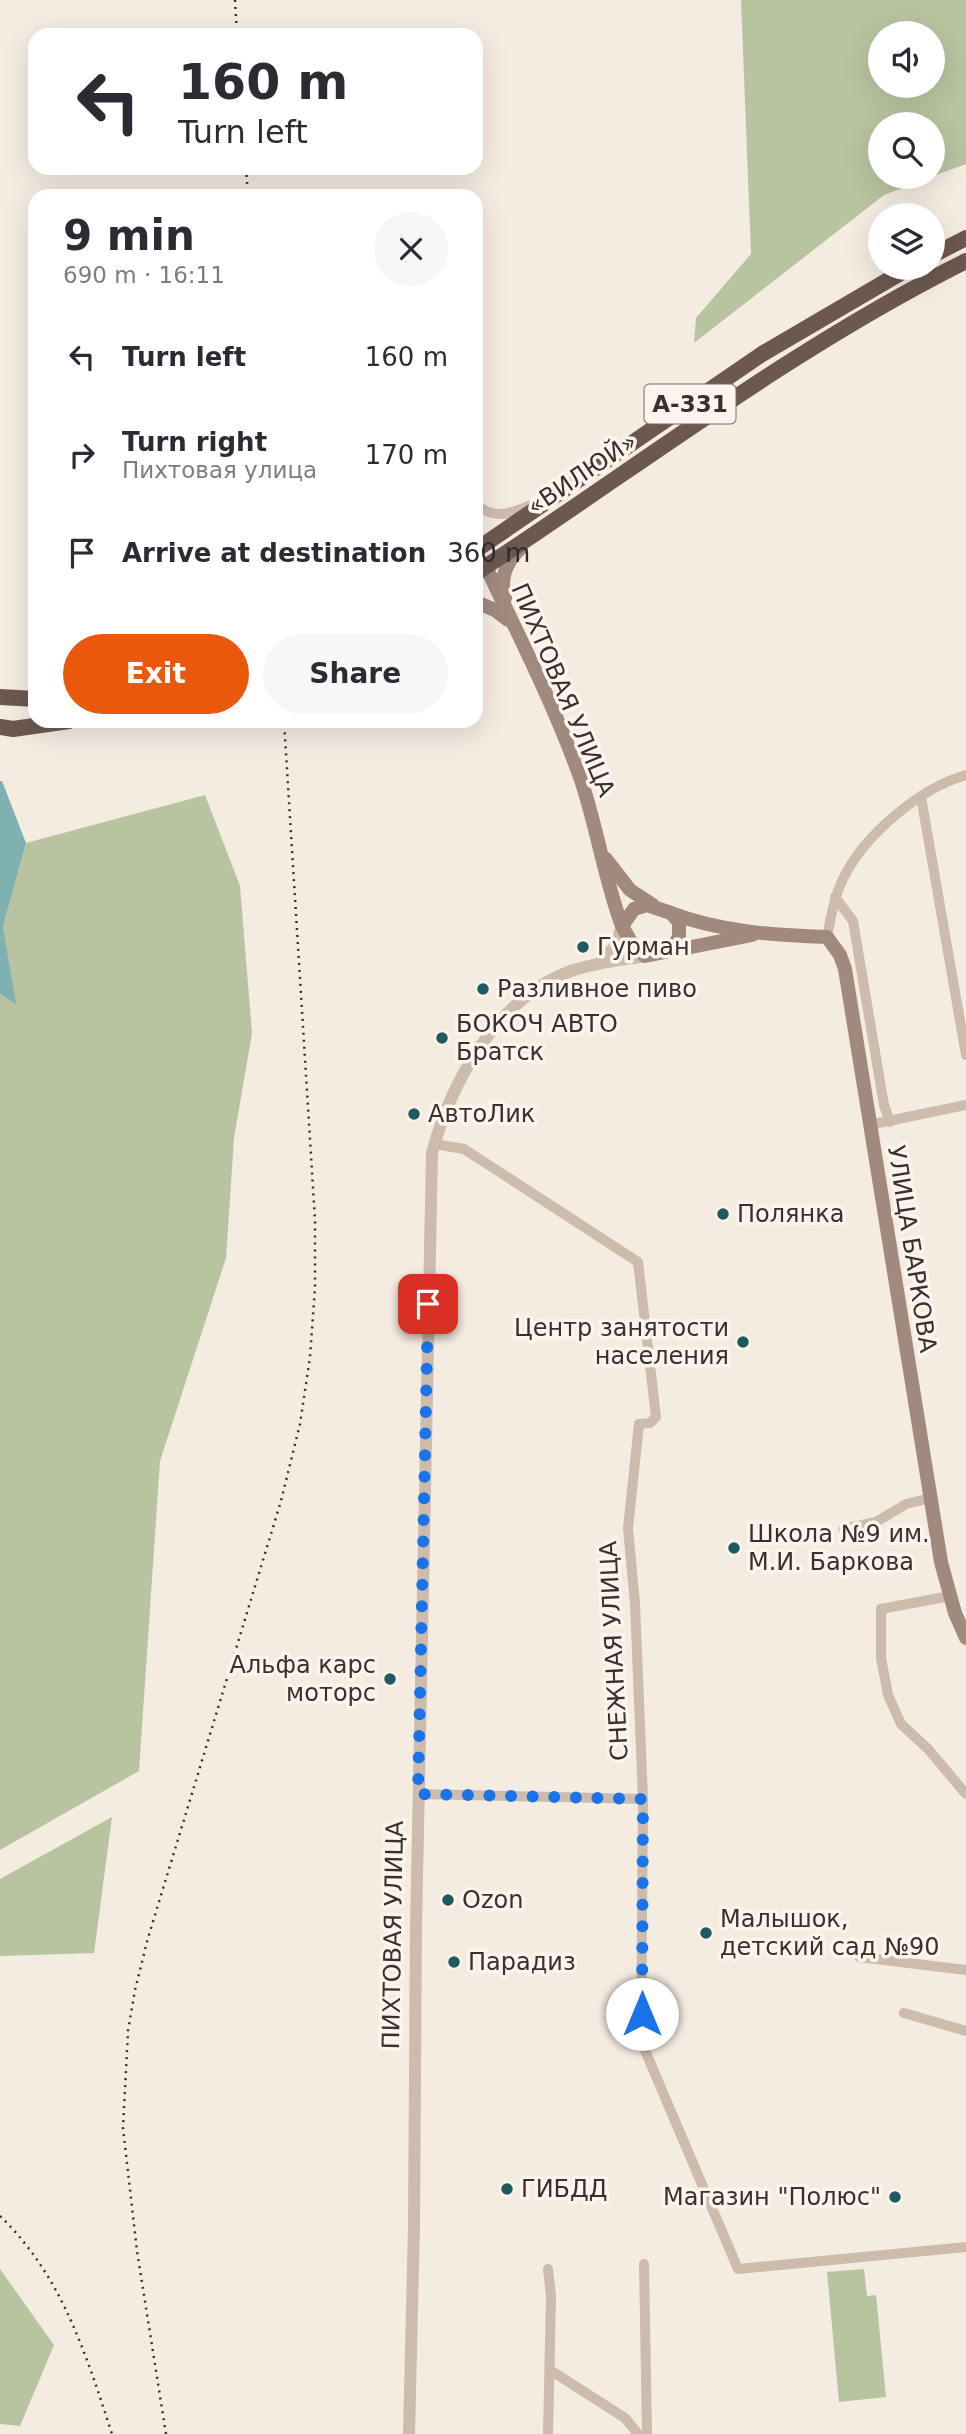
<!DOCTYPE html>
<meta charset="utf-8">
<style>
body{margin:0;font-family:"DejaVu Sans",sans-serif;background:#f7f7f7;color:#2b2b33;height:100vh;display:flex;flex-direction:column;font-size:26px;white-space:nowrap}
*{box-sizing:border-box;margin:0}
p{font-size:23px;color:#7c7c81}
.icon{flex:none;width:38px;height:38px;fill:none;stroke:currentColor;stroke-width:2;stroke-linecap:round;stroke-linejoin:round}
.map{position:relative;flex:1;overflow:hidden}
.sheet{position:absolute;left:28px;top:189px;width:455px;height:539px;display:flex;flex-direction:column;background:#fff;border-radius:21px;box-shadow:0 7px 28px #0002}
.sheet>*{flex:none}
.guide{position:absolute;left:28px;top:28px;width:455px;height:147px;border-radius:21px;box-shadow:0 7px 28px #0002;background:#fff;color:#2b2b33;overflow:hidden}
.fabs{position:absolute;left:868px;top:21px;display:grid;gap:14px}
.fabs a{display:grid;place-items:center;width:77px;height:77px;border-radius:50%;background:#fff;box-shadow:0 7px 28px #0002;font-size:35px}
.pin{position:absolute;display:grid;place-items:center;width:60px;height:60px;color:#fff;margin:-30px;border-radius:14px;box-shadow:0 4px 10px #0006}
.me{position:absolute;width:77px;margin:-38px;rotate:0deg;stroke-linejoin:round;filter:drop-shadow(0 0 5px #0008)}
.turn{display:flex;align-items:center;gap:24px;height:147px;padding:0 35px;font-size:32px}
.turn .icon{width:91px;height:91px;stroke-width:2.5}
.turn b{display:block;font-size:49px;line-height:60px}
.round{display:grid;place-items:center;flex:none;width:74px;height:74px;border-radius:37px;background:#f7f7f7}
.head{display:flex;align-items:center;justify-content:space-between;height:119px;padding:0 35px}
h1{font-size:42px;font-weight:700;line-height:52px}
.cta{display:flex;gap:14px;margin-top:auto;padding:14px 35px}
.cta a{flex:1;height:80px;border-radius:42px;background:#ea580c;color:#fff;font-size:28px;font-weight:700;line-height:80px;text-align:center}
.cta a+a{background:#f7f7f7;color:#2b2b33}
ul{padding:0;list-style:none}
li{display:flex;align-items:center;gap:21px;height:98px;padding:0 35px}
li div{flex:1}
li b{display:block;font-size:26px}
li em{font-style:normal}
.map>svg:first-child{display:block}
</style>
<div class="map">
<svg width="966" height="2434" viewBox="0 0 966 2434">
<rect width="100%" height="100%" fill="#f4ebe1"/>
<path fill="#b8c4a0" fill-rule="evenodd" d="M741,0H966V164L933,176V124H880V177H932L884,195L694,343L696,318L751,254ZM880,33H933V86H880Z
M205,795L240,886L252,1033L234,1138L226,1258L160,1461L139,1771L0,1850V994L15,1003L3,927L26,843Z
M112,1817L94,1953L0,1956V1879Z
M0,2269L54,2345L20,2426L0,2424Z
M864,2269L867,2296L876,2295L886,2397L839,2402L827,2272Z"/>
<path fill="#7fb0b2" d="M0,781H2L26,843L3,927L16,1004L0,994Z"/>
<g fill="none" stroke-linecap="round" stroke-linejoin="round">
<path stroke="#cdbbac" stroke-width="10" d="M476,504C495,522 513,512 534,504
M921,797L966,1055
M835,897L853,921L884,1105L890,1122
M827,937C831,917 834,897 843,879C864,835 920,788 966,775
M869,1125L966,1105
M434,1144L464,1149L638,1262L656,1417L650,1423L639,1424L628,1528L635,1604L643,1799L641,2041L738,2269L966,2247
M843,1529L876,1522L906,1504L930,1498
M950,1596L881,1609V1658L888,1695L901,1724L928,1749L966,1794
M418,1794L643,1799
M859,1957L966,1970
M904,2013L966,2031
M644,2264L647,2434
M548,2269L551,2296L548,2434
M550,2370L625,2418L638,2434"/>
<path stroke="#cdbbac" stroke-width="12" d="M599,963L615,946L622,926
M409,2434L414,2225L416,1928L432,1153C451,1082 497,998 571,971C594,963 621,960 645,956"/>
<path stroke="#a18a7d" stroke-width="14" d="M486,567C519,636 554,705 580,777C597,826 604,878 622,926
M505,598C499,578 506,562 521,548
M476,602L495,610L508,620
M606,859L630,890L653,905
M647,905L671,913L679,922V939L665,952L645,956L631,942L622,926L634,909Z
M671,913C721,932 774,935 827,937L840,955L845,969L941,1562L955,1613L966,1638
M666,952L752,935"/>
<path stroke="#6c584f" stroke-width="16" d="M933,255L966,238
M476,550L762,354L909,268
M476,573C638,467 792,348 966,261
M0,697L35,699
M0,727L13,729L69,721"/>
<path stroke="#3b302b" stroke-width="2.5" stroke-dasharray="2 5" stroke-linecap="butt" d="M235,0L237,35
M246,168L248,196
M0,2216C62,2276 86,2354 112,2434
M166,2434L137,2251L123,2128L128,2031L135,1990L148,1938L281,1501L300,1424L310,1357L315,1288V1220L284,721"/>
</g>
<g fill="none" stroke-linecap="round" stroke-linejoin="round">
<path stroke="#1a73e8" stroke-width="12" stroke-dasharray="0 21.6" d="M428,1304L418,1794L643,1799L642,2014"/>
</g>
<g fill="#1f5a5e" stroke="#fbf5ee" stroke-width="2.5">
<circle cx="583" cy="947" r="7"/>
<circle cx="483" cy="989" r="7"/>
<circle cx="442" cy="1038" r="7"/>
<circle cx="414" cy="1114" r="7"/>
<circle cx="723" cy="1214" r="7"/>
<circle cx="743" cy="1342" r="7"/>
<circle cx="734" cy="1548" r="7"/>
<circle cx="390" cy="1679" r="7"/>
<circle cx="448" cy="1900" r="7"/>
<circle cx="706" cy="1933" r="7"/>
<circle cx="454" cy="1962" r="7"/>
<circle cx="507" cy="2189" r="7"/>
<circle cx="895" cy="2197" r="7"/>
</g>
<g text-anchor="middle" stroke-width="7" stroke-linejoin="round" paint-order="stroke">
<rect fill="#fbf5ee" stroke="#756b66" stroke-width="2" x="644.5" y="384.5" width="91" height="39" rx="5"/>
<g font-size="23" font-weight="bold" fill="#3b302b">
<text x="690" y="412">А-331</text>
</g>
<g font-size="24" fill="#3b302b" stroke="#fbf5ee">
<text transform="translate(582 474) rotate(-34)" y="8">«ВИЛЮЙ»</text>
<text transform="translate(563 690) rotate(67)" y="8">ПИХТОВАЯ УЛИЦА</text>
<text transform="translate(912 1249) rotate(81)" y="8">УЛИЦА БАРКОВА</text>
<text transform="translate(614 1651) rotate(-93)" y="8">СНЕЖНАЯ УЛИЦА</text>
<text transform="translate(393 1935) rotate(-89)" y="8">ПИХТОВАЯ УЛИЦА</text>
</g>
<g font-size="24" fill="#3b302b" stroke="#fbf5ee" text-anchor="start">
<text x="597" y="955">Гурман</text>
<text x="497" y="997">Разливное пиво</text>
<text x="456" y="1032">БОКОЧ АВТО<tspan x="456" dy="28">Братск</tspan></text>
<text x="428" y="1122">АвтоЛик</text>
<text x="737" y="1222">Полянка</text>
<text x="729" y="1336" text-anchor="end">Центр занятости<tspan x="729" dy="28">населения</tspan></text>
<text x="748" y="1542">Школа №9 им.<tspan x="748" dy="28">М.И. Баркова</tspan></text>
<text x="376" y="1673" text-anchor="end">Альфа карс<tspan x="376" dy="28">моторс</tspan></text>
<text x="462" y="1908">Ozon</text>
<text x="720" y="1927">Малышок,<tspan x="720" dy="28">детский сад №90</tspan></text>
<text x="468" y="1970">Парадиз</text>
<text x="521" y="2197">ГИБДД</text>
<text x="881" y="2205" text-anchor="end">Магазин "Полюс"</text>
</g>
</g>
</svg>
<div class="fabs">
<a><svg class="icon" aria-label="sound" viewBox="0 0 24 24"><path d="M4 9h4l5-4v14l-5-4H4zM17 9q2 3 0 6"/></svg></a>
<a><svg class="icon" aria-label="search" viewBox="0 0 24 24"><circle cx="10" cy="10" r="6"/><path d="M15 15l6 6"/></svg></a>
<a><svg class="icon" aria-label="layers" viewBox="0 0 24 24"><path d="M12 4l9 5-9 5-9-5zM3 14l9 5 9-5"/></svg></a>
</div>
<div class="pin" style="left:428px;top:1304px;background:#d93025"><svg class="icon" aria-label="arrive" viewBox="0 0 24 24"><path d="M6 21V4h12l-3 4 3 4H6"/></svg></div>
<svg class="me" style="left:642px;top:2014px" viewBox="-20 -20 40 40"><circle r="19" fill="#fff"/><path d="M0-13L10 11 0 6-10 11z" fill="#1a73e8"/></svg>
<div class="guide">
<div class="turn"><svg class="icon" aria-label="left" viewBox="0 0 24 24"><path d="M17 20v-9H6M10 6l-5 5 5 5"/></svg><div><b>160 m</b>Turn left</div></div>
</div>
<section class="sheet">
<div class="head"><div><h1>9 min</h1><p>690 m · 16:11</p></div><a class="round"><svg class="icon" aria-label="close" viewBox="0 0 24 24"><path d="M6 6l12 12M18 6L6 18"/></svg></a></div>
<ul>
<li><svg class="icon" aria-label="left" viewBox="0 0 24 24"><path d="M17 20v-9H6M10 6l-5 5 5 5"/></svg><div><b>Turn left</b></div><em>160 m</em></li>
<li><svg class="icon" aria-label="right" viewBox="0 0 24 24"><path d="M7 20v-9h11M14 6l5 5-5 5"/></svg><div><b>Turn right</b><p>Пихтовая улица</p></div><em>170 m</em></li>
<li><svg class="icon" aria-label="arrive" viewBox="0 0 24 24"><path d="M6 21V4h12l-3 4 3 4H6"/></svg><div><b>Arrive at destination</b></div><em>360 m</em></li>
</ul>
<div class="cta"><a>Exit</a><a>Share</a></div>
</section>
</div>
